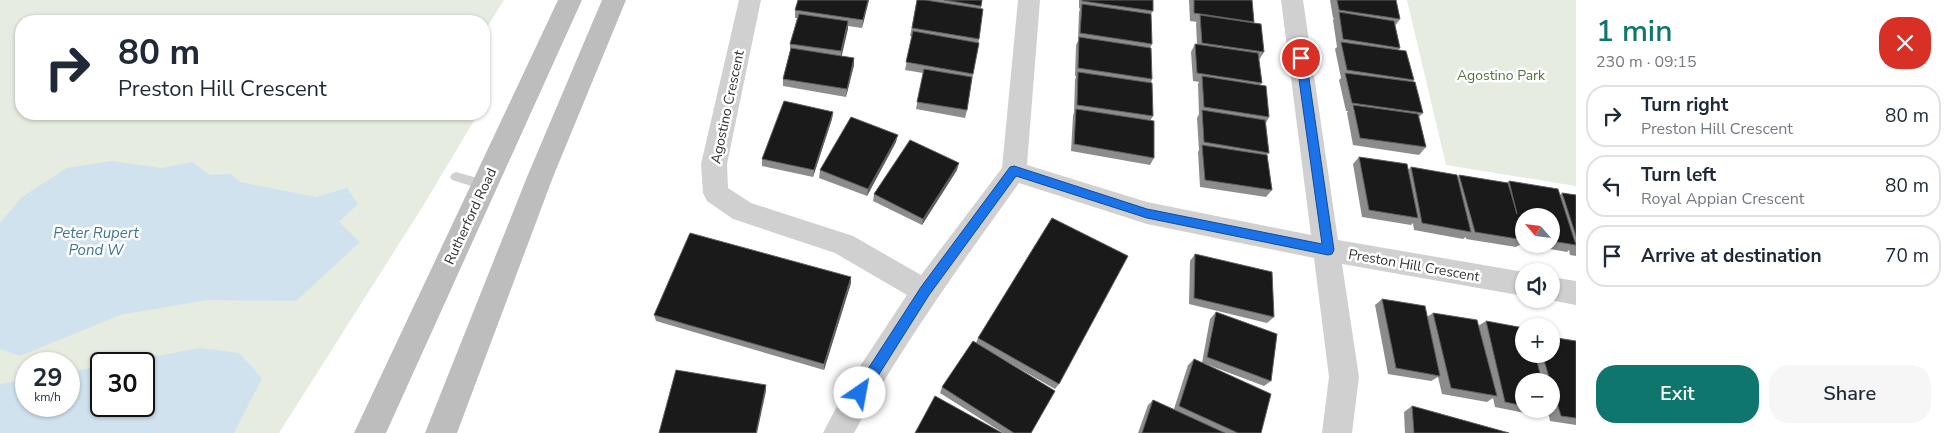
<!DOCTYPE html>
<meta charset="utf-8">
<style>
body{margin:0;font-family:"Nunito Sans",sans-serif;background:#f6f6f7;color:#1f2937;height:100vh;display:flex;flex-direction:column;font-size:19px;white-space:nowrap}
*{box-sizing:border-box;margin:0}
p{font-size:16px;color:#747a83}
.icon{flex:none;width:28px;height:28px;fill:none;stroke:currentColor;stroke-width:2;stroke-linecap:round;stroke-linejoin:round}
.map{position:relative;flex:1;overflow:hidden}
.panel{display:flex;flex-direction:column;background:#fff;width:375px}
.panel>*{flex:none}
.banner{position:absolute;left:15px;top:15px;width:475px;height:105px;border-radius:20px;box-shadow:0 1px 4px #0004;background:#fff;color:#1f2937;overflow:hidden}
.needle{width:32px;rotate:298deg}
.fabs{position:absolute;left:1515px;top:208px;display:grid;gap:10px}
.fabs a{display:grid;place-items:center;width:45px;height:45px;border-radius:50%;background:#fff;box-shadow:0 1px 4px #0004;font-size:25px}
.speed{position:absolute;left:15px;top:352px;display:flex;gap:10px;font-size:25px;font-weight:700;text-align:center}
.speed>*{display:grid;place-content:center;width:65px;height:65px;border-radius:50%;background:#fff;box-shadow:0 1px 4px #0004;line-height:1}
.speed small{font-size:12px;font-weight:400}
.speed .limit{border:2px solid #111;border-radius:8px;background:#fff;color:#111}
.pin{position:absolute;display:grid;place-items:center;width:42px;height:42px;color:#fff;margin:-21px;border:2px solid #fff;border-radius:50%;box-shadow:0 1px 5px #0007}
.me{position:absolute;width:55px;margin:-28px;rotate:33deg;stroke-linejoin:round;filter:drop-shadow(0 0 4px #0008)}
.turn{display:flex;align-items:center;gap:18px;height:105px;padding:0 20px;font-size:22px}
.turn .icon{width:65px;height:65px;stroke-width:2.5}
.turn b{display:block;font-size:35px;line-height:42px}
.round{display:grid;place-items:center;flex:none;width:52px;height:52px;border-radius:20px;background:#f6f6f7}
.head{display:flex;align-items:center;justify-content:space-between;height:85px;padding:0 20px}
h1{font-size:30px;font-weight:600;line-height:38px;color:#0f766e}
.action{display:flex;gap:10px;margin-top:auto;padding:10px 20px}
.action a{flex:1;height:58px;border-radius:20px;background:#0f766e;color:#fff;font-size:20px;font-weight:600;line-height:58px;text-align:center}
.action a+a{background:#f6f6f7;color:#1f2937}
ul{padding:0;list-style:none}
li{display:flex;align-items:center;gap:15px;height:62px;margin:0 10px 8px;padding:0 10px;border:2px solid #e0e1e3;border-radius:20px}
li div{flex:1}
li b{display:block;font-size:19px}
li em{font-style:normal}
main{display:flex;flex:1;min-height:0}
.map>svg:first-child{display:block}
</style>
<main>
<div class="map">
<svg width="1576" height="433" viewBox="0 0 1576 433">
<rect width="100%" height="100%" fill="#fff"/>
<path fill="#e6ecdf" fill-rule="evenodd" d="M0,0H504L484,32V21H21V114H478L423,206L279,433H0ZM26,364H69V406H26ZM101,364H144V406H101Z
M1407,0H1576V186L1446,165Z"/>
<path fill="#cfe2ee" d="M112,161L162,168L192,162L210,175L231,174L240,182L316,197L347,188L358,204L339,222L360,242L296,301L207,300L120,315L20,356L0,349V223L22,197L67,168Z
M200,348L239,353L262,378L234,433H0V384L26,380V406H69V372L101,366V406H144V364H113Z"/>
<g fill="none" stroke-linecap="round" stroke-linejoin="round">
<path fill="#d0d0d0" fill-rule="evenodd" d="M456,172L488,181L490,185L488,189L484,190L452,180L450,177L452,174Z"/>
<path fill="#d0d0d0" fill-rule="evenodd" d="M739,0H761L727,164L728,188L751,203L853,236L921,275L1002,168L1018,0H1040L1027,165L1147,202L1311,235L1281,0H1303L1338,240L1524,272V296L1342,264L1359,377L1352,433H1322L1329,377L1314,258L1147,224L1019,183C961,264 902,345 854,433H823L849,383L907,295L835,253L733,219L707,201L703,193L701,164Z
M1551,277L1576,281V305L1544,299H1551Z"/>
<path fill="#bdbdbd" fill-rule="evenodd" d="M558,0H582L386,433H354Z
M602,0H626L553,177L457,433H425L527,177Z"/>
</g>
<path fill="#8c8c8c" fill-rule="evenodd" d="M869,0L862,28L848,26L841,56L854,65L846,97L783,86V79L790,51V44L797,18H795V10Z
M917,0H982L981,9L979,39L967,110L965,118L916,109L923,73L905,70L912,36H910Z
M1079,0H1153V11L1151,14L1152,44L1150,48L1152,79L1151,83L1153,116L1150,121L1154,158L1150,165L1071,151L1073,116L1074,112L1075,80L1076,76H1075L1076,45L1078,41L1079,12L1080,9L1079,8Z
M1189,0H1252L1254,22L1253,23L1264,52L1259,60L1262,83L1260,85L1269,117L1266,123L1269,153L1267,155L1272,190L1266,197L1200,187L1198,152L1199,150L1197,118L1199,114L1198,84L1199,82L1193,81L1191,52L1195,44H1197L1196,23L1197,22L1190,21Z
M1330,0H1396L1400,19L1395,26L1400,48L1398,50L1414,80L1412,82L1423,113L1419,117L1426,147L1419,155L1353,145L1347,113L1348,111H1346L1339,80L1341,78L1335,49L1337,47L1333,20L1334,18H1333Z
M833,112L832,119L813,177L762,166V159Z
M896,142L867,196L819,178L820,170Z
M1359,157L1408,170L1411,167L1458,177L1459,175L1507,183L1509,181L1560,195L1562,193L1576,195V256L1570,255L1569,250L1567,252L1521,244L1516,247L1466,239V237L1463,239L1414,230L1413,223L1411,225L1362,217L1353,164ZM1524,216H1551V244H1524Z
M957,170L922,225L873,201L874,194Z
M1195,254L1274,317L1267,323L1189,304L1190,261Z
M851,283L824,370L656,321L654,315Z
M1382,299L1427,317L1433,313L1478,326L1486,321L1524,354H1551L1576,341V425L1550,421L1548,412L1540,416L1495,407L1493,398L1487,402L1442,394L1438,377L1431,381L1388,374L1375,305ZM1524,381H1551V409H1524Z
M1216,312L1271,381L1264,386L1203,363L1261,433H1138L1148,405L1153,400L1174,409L1188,365L1194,359L1202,363L1210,319Z
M978,338L1059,384L1055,389L987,350L1031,433H1003L940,393L942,387L976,343Z
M1412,406L1509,433H1405L1404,412Z"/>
<path fill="#5f5f5f" d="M868,0H869L862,28L863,20Z
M848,21V29L841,59V51Z
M854,58V65L846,97L847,89Z
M833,112L832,119L813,177L814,170Z
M898,135L896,142L867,196L868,189Z
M959,163L957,170L922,225L923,219Z
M851,277V283L824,370V364Z
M766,385V391L757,433H756Z"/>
<path fill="#1a1a1a" stroke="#5f5f5f" d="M798,0H868L863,20L795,10Z
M917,0H925L983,9L979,39L912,28Z
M944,0H982L981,6Z
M1082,0H1153V11L1082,1Z
M1194,0H1252L1254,22L1194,13Z
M1337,0H1396L1400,19L1339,10Z
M1082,4L1151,14L1152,44L1080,33Z
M1339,12L1394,21L1400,48L1343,39Z
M799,14L848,21L841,51L790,44Z
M1200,15L1261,24L1264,52L1202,43Z
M913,31L979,43L973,74L906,62Z
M1079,37L1151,48L1152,79L1078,68Z
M1341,42L1406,51L1414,80L1347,70Z
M1195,44L1258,53L1262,83L1197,73Z
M791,48L854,58L847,89L783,79Z
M924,69L972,77L967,110L917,102Z
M1078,72L1152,83L1153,116L1077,105Z
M1345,73L1415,82L1423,113L1352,103Z
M1202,76L1266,86L1269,117L1204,107Z
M784,101L833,112L814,170L762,159Z
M1353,105L1418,114L1426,147L1360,138Z
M1076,109L1154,121V158L1074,144Z
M1202,110L1265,120L1269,153L1204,142Z
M851,117L898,135L868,189L820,170Z
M910,140L959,163L923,219L874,194Z
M1202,145L1267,155L1272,190L1205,180Z
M1359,157L1407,164L1418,218L1369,210Z
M1411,167L1457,175L1471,232L1422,223Z
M1459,175L1508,183L1517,214L1509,181L1558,189L1576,245L1551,241V216H1524V240L1475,232Z
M1562,193L1576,195V236Z
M1052,218L1128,256L1059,384L978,338Z
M690,233L851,277L824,364L654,315Z
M1195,254L1272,272L1274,317L1194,298Z
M1382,299L1425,306L1440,376L1396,368Z
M1216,312L1277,334L1271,381L1207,357Z
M1433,313L1477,320L1497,396L1451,388Z
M1486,321L1524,328V354H1535L1542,381H1524V406L1505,402Z
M1551,337L1576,341V418L1561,416L1542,354H1551Z
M973,341L1055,391L1031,433H1014L942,387Z
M1194,359L1271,394L1261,433H1238L1179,406Z
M676,370L766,385L756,433H659Z
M935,396L1002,433H915Z
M1153,400L1225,433H1142Z
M1412,406L1509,433H1414Z
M1540,409H1550V411Z"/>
<path fill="#1a73e8" stroke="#114b97" d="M1301,54L1306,58L1334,250L1332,254L1328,255L1147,218L1016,176L929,295L864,398L860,399L855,398L853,393L855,389L921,287L1010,167L1014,166L1147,209L1322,244L1296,58Z"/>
<g text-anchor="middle" stroke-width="5" stroke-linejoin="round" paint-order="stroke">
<g font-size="14" fill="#56703f" stroke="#fff">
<text x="1501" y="80">Agostino Park</text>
</g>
<g font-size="14" fill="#333" stroke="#fff">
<text transform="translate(727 107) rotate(-78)" y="5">Agostino Crescent</text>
<text transform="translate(470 216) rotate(-65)" y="5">Rutherford Road</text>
<text transform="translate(1414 265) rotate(10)" y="5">Preston Hill Crescent</text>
</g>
<g font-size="15" font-style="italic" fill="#3f7597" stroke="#fff">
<text x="96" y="238">Peter Rupert<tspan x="96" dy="17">Pond W</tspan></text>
</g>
</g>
</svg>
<div class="fabs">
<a><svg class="needle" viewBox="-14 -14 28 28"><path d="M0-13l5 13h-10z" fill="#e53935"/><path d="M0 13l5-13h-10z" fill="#747a83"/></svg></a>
<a><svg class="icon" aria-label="sound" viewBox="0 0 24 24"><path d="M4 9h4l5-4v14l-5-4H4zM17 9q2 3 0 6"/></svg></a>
<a>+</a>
<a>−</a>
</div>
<div class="speed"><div>29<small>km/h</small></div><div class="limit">30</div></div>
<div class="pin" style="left:1301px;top:58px;background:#d93025"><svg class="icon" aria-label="arrive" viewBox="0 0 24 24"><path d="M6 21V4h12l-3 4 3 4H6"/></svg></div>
<svg class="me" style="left:860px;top:393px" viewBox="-20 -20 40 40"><circle r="19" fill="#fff"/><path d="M0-13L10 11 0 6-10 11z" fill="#1a73e8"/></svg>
<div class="banner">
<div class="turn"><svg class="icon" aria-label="right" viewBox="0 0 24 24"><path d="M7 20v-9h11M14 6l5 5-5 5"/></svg><div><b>80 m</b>Preston Hill Crescent</div></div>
</div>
</div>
<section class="panel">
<div class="head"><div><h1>1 min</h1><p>230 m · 09:15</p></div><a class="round" style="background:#d93025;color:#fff"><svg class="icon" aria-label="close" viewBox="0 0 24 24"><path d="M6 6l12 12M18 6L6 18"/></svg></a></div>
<ul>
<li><svg class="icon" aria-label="right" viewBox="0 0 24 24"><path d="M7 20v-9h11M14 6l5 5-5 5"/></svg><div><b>Turn right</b><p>Preston Hill Crescent</p></div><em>80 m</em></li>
<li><svg class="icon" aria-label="left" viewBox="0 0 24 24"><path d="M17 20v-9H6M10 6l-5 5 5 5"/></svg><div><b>Turn left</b><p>Royal Appian Crescent</p></div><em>80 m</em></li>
<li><svg class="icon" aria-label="arrive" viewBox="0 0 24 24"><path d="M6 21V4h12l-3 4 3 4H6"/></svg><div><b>Arrive at destination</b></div><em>70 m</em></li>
</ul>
<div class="action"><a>Exit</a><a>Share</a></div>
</section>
</main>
